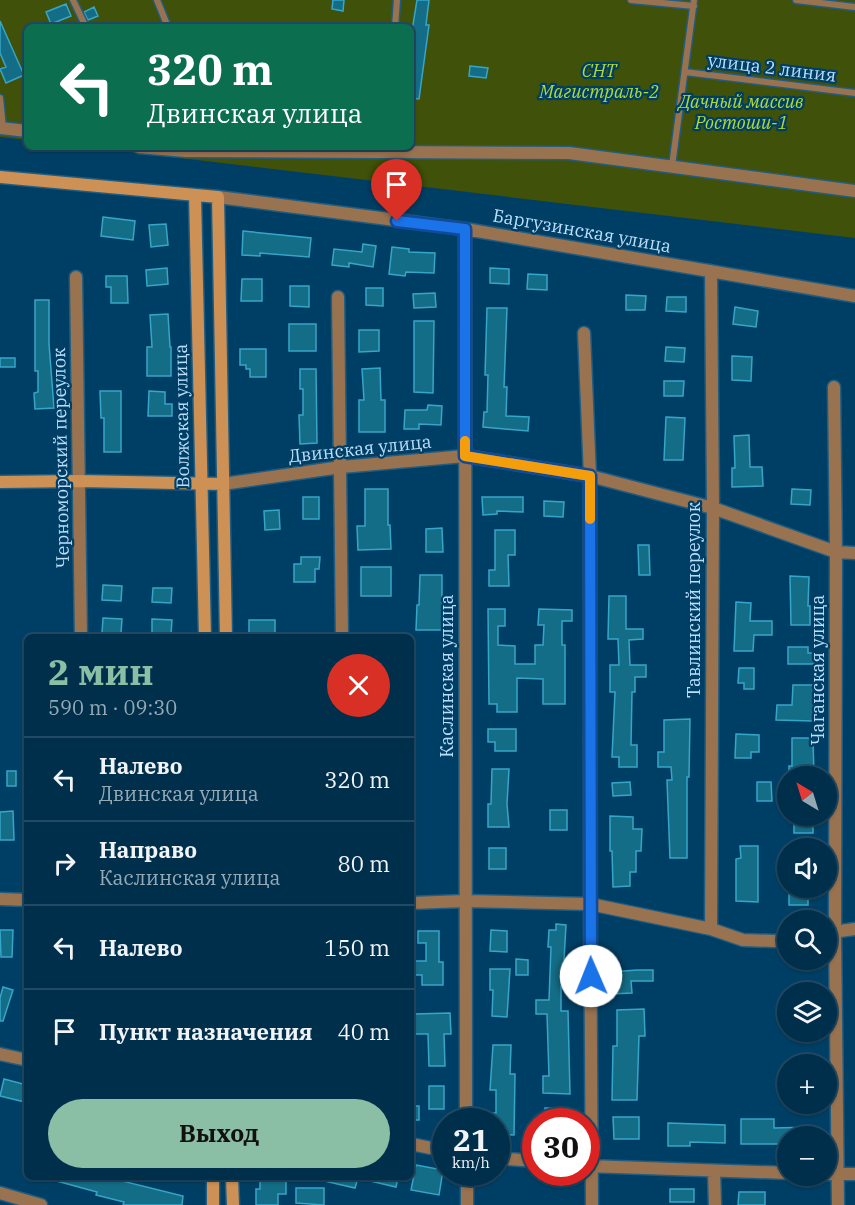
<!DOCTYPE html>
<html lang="ru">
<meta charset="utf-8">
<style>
body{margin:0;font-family:"IBM Plex Serif",serif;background:#0e3b56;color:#f1f3f6;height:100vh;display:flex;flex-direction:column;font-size:22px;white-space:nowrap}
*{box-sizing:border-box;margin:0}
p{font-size:20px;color:#95a9b5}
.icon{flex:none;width:33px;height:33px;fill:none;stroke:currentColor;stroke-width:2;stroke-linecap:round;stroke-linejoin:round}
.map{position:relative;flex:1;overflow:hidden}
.drawer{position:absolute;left:24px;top:634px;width:390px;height:546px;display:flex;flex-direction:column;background:#002f4c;border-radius:9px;box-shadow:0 2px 4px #0004,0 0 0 2px #224a64}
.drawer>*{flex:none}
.guide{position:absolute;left:24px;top:24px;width:390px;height:126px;border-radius:9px;box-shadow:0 2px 4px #0004,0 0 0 2px #224a64;background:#0b6e4f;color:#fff;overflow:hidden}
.needle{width:39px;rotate:322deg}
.buttons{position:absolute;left:777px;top:766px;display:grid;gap:12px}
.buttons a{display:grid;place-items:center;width:60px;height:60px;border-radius:50%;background:#002f4c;box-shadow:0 2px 4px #0004,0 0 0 2px #224a64;font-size:30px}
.speed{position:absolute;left:432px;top:1108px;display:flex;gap:12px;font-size:30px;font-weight:700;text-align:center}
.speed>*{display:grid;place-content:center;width:78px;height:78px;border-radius:50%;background:#002f4c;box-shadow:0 2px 4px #0004,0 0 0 2px #224a64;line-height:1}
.speed small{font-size:15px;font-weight:400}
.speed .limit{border:9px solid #d22;background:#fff;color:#111}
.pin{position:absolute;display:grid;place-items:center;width:51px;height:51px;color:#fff;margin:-62px -26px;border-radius:50% 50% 50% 0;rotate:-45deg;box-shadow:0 0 6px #0007}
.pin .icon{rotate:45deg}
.me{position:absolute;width:66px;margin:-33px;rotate:359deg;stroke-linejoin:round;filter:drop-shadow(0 0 4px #0008)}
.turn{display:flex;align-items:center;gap:21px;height:126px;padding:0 24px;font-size:27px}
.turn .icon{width:78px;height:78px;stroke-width:2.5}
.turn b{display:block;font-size:42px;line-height:51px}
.round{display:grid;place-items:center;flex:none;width:63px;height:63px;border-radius:32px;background:#0e3b56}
.summary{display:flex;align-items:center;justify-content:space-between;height:102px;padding:0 24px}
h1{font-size:36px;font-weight:700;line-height:45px;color:#8abfa5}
.primary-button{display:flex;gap:12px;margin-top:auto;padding:12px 24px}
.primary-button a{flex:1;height:69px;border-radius:36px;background:#8abfa5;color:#111;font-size:24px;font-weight:700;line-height:69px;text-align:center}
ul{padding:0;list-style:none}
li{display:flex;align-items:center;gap:18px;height:84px;padding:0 24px;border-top:2px solid #224a64}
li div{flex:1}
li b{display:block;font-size:22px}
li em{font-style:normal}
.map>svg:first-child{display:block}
</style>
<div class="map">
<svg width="855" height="1205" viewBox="0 0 855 1205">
<rect width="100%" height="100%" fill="#003f65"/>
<path fill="#405109" d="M0,0H855V238L87,147H411V27H27V140L0,137Z"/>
<path fill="#146d87" stroke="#37a5c8" stroke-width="1.5" d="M333,0H344L343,11L332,9Z
M417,0H429L426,25H429L419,99L411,98V37Z
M66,4L71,16L51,24L46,12Z
M94,7L98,16L88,20L84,12Z
M0,21L24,75L6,83L0,69L6,67L0,53Z
M470,66L488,68L486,78L469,76Z
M103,217L135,221L133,240L101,236Z
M166,224L168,245L151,247L149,225Z
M243,231L311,238L309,257L260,253V256L242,255Z
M363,244L376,246L373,267L349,263V267L332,265L334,249L362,252Z
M392,247L409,249V252L435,253L434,273L406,272L405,276L389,274Z
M167,268L168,284L147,286L146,270Z
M490,268L509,269V284L490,283Z
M528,274L547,275V290L527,289Z
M106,276H127L128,303H111V287H106Z
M242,279H262V301H241Z
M290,286H309V307L290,306Z
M366,288H383V306L366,305Z
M435,293L436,307L414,308L413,294Z
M626,295L646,296L645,310H626Z
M667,297H686V312L666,311Z
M35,300H49V344L54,408L35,409L34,393L38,392V371H35Z
M735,307L758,311L756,327L733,324Z
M487,308H507L504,387H507L506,416L529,417L528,431L483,427L484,412H487L488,375H485Z
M168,314L170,347H171V376H147V347H152L150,315Z
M414,321H434L433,393L414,392Z
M289,324H316V351H289Z
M359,330H379V351L359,352Z
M666,347L685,348L684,362L665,361Z
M240,349H266V377H250V369H246V365H240Z
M732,356L752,357L751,381L732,380Z
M0,358H15V367H0Z
M380,368L381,400H385V432H359V400H364L362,369Z
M300,369H316L317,443L300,444L299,415H303V389H300Z
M664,381H684L683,396H664Z
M100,391H121V452H104V418H101Z
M149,391L165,392V404H172V416H148Z
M428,405L442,406L441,425L419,424V429H404L405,410H427Z
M666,417L685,418L683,460H664Z
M749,435L750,467H762L763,486L732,487V468H735L734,436Z
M365,489H388V525H390L391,549L358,550L357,526H365Z
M792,489L811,490L810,505L791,504Z
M303,497H319V519H303Z
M482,497H523V512L497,511V514L483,515Z
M544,501L564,502L563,517L544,516Z
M279,510L280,529L265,530L264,511Z
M442,528L443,552H426V529Z
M495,530H515V555H508L509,586H489V570H495Z
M638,545H649L650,575H639Z
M301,557H320L319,569H315V582H294V564H301Z
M361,567H391V596H361Z
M420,575H442V630H416L417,605H419Z
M790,576L809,577L808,606H810V625H791Z
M103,585L122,586L121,601L102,600Z
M153,588H172L171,603L152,602Z
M609,596H626V629H643V639L629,640L630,665H646V677H635V692H632L631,745H637V767H619V757H612L615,692H610V665H619L618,639H608Z
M736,602L751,603L750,621H772V635H754L753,651H734Z
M488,609H505V626H498V645L515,646V664H535V645H543L544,625H538L539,609L572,610V621H562V645H565V704H543V679L517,678V712H497V704H489Z
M103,618L122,619L121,633H102Z
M152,619L172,620L171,634H152Z
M249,620H275V638H249Z
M788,647H808V653H816V664H788Z
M739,668H754V689H744V683H738Z
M793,685H815L813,721L776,720L777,705H792Z
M690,719L689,777H687V858H670L667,780H672L671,767H658V752H664V720Z
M488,729H516V751H495V742H488Z
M736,734L759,735V752H751V758H735Z
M792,738H813L814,777L789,776V766H792Z
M492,769H509L507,804L509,827H488V804H491Z
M7,771H16V786H7Z
M630,782L631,795L613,796L612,783Z
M757,782H771L772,801H757Z
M550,810H567V830H550Z
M13,811L14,840H0V812Z
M610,816L633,817V829H642L641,851H636V872H630V886L613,887L612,851H610Z
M794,816H813V833H794Z
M740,846H758V902L736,901V859L741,858Z
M489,848H506V869H489Z
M789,888H808V905H789Z
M556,924L566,925L564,960L569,961V986H561V1011H568L570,1094L543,1093V1076H549L547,1014H536V1000H549L551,947H548L549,930H556Z
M0,930H13L12,957H1Z
M491,930L507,931V952L490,951Z
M418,931H439V962H443V985H422V975H411V961H426V943H418Z
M516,959L528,960V975H516Z
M490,969H510L507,1017L492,1016L493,990H490Z
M637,970H653V981H631L632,993L611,994V972Z
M3,987L13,990L3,1021H0V998Z
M644,1009L645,1036H639L637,1100H612L613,1046H617V1010Z
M450,1013L451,1034H444L445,1066H429L428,1034H415L414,1014Z
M493,1045H511L510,1074H515L514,1135L496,1134V1122H491V1113H496V1090H490Z
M4,1079L27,1085L25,1102L0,1096Z
M429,1086H444V1109H429Z
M411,1106H419V1120H411Z
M545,1108L569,1109V1122H545Z
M613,1117H639V1139H614Z
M741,1119H774V1128L812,1127V1137H788V1144H741Z
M668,1123L725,1125V1143L690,1142V1146H668Z
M416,1165L443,1170L439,1195L411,1190Z
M54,1178H116L122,1179V1181L183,1196L182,1205H123L124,1202L96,1195L97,1192L53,1180Z
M260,1178H286V1194H278V1205H256V1189H260Z
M324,1178H358L355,1188L324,1181Z
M371,1178H398L396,1187L370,1181Z
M296,1188H324V1205L296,1203Z
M670,1189H694V1202H670Z
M739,1192H765V1205H738Z"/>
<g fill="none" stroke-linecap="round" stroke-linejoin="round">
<defs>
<path id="lane" d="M73,0L86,27
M157,0L168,27
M631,0L694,6
M796,0L855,7
M395,27L397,0
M685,72L855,93
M0,98L3,128
M672,166L694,0"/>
<path id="street" d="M0,128L27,131
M139,147L186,151L569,153L855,191
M218,197L465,229L855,296
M465,229L466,1122
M76,277L81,638
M338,297L342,638
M584,333L590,476V904L592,1205
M834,387L836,552L835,931L838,1205
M223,484L341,467L465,456L590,476L713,508L836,552L855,553
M0,899L27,900
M411,903L465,901L590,904L711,929L743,940L774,941L788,939
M711,929L713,508L711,271
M826,933L855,929
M0,1054L27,1060
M411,1144L446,1151
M496,1158L536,1161
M588,1166L788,1173
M714,1171L715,1205
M467,1173V1205
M826,1174H855
M0,1193L41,1205"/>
<path id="secondary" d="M0,177L218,197L226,638
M195,195L205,638
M0,482L80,481L223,484
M213,1178V1205
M232,1178L233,1205"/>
</defs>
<use href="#lane" stroke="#225c80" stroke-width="9"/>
<use href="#street" stroke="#225c80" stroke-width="15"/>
<use href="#secondary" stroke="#225c80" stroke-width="15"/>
<use href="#lane" stroke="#99724f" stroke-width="6"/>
<use href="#street" stroke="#99724f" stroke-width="12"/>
<use href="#secondary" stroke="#cd9055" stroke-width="12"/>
</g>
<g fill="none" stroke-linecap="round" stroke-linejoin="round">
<defs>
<path id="route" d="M397,221L465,229V456L590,476L591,976"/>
</defs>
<use href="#route" stroke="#114b97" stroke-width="15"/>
<use href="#route" stroke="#1a73e8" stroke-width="10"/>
<path stroke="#f59e0b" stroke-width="10" d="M465,441V456L590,476V519"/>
</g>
<g text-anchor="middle" stroke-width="4.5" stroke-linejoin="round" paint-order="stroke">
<g font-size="18" fill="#bbdefb" stroke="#003f65">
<text transform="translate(772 68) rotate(7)" y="6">улица 2 линия</text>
<text transform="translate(582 231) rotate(10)" y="6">Баргузинская улица</text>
<text transform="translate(182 416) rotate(-91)" y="6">Волжская улица</text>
<text transform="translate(360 449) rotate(-6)" y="6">Двинская улица</text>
<text transform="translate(61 458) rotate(-91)" y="6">Черноморский переулок</text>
<text transform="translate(694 600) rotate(-90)" y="6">Тавлинский переулок</text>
<text transform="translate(818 670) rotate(-90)" y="6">Чаганская улица</text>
<text transform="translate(447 676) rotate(-90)" y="6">Каслинская улица</text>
</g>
<g font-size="18" font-style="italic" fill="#b0d936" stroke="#003f65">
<text x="599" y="77">СНТ<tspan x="599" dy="21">Магистраль-2</tspan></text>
<text x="741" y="108">Дачный массив<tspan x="741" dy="21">Ростоши-1</tspan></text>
</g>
</g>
</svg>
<div class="buttons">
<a><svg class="needle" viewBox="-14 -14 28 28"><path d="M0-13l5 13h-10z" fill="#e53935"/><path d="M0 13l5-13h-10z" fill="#95a9b5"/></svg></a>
<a><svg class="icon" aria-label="sound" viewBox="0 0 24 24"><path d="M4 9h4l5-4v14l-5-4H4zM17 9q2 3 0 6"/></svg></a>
<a><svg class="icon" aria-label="search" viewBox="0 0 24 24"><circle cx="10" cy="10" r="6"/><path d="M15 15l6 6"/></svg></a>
<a><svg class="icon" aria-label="layers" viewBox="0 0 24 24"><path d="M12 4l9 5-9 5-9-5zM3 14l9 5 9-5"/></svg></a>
<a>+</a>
<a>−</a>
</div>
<div class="speed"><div>21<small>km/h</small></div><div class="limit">30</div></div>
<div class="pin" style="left:397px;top:221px;background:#d93025"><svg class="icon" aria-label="arrive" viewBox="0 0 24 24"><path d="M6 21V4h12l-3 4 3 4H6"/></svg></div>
<svg class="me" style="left:591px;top:976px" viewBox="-20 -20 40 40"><circle r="19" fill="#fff"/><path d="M0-13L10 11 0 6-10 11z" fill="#1a73e8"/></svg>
<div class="guide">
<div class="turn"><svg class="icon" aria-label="left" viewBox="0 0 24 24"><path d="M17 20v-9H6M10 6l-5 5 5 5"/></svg><div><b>320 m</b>Двинская улица</div></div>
</div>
<section class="drawer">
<div class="summary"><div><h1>2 мин</h1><p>590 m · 09:30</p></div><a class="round" style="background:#d93025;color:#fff"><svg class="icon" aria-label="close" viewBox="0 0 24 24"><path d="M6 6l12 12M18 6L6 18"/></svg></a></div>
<ul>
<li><svg class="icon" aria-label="left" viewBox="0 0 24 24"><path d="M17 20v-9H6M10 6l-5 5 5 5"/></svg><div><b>Налево</b><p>Двинская улица</p></div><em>320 m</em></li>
<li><svg class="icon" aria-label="right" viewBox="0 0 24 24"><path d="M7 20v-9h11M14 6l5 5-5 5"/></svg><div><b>Направо</b><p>Каслинская улица</p></div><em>80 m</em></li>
<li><svg class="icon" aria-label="left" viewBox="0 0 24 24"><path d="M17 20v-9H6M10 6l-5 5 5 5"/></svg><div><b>Налево</b></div><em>150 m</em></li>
<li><svg class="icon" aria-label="arrive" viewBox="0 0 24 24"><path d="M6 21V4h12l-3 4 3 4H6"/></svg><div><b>Пункт назначения</b></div><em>40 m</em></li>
</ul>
<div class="primary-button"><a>Выход</a></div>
</section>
</div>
